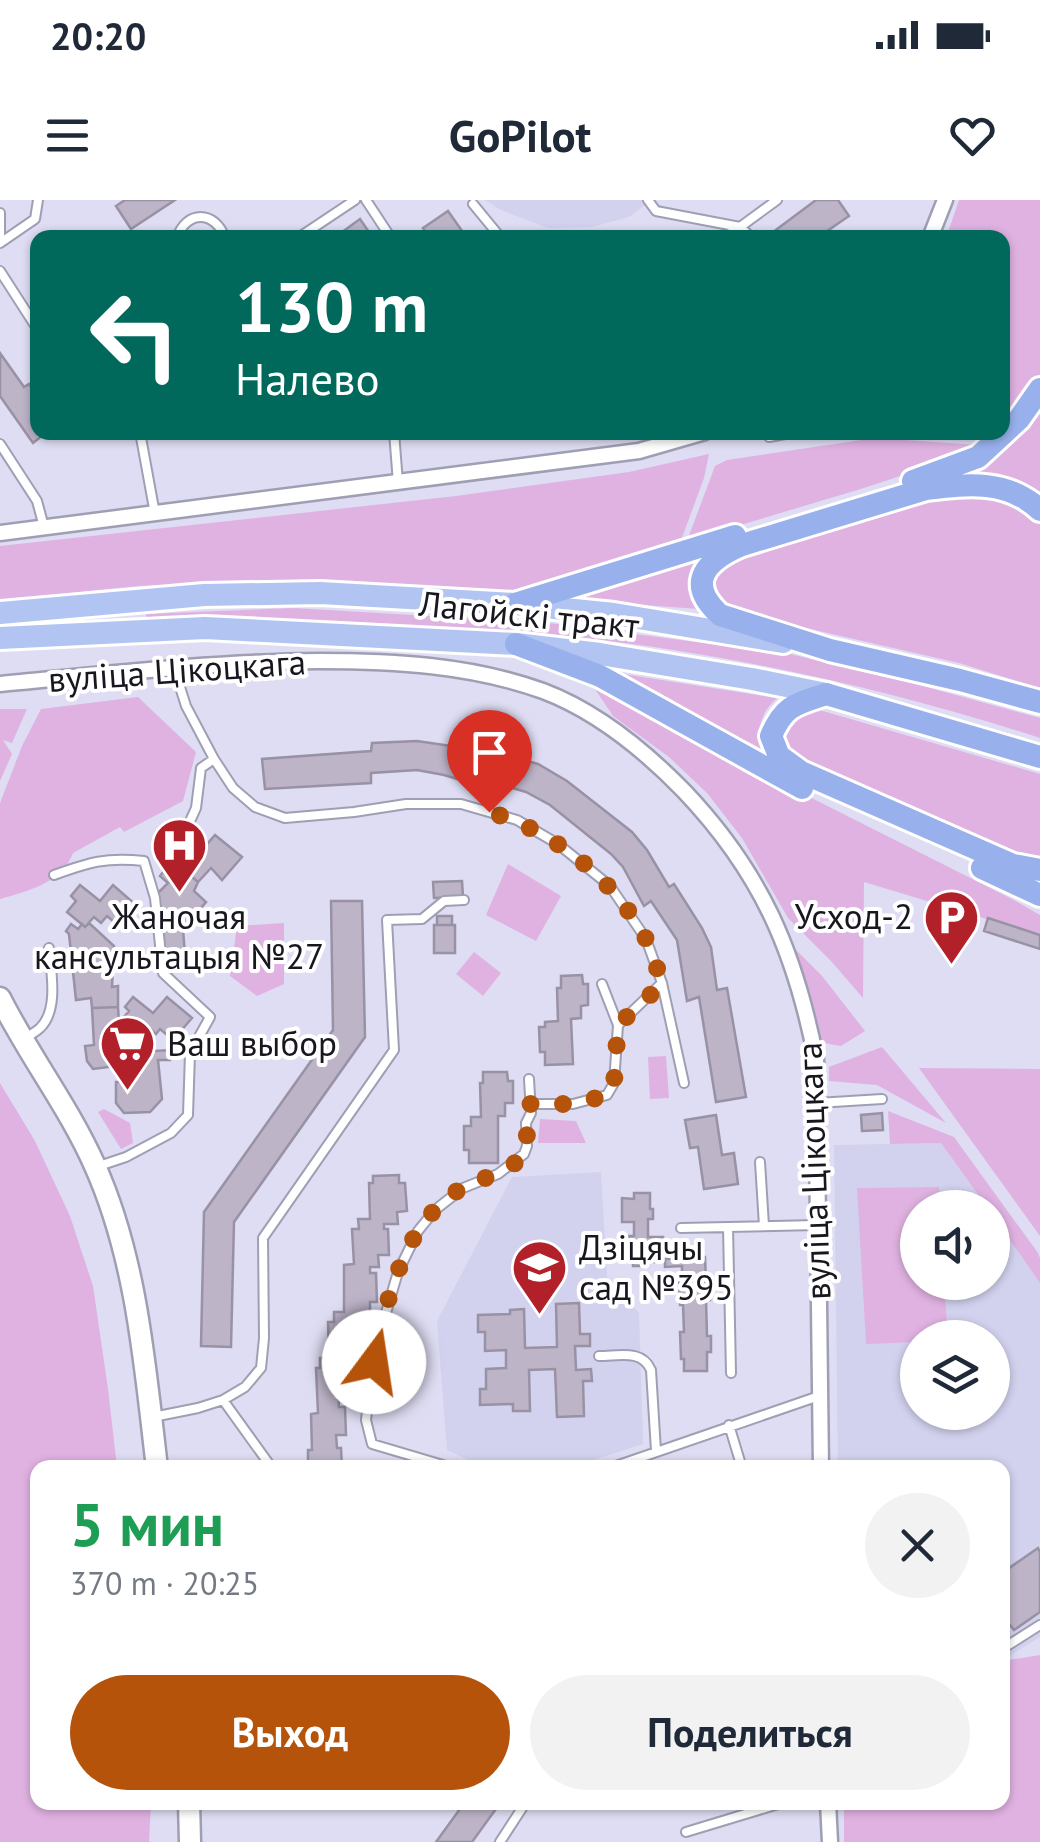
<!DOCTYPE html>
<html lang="ru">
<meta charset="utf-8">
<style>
body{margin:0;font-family:"PT Sans",sans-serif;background:#f2f2f3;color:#1f2937;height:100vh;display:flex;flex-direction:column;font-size:38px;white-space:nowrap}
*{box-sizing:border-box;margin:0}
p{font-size:32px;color:#747a83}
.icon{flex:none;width:55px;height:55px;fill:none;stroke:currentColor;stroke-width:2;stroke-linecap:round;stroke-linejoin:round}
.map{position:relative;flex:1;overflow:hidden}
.sheet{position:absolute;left:30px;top:1260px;width:980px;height:350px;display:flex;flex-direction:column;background:#fff;border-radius:20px;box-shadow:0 2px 8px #0004}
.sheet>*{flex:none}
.top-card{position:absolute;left:30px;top:30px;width:980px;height:210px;border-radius:20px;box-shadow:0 2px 8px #0004;background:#00695c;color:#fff;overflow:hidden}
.controls{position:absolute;left:900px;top:990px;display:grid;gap:20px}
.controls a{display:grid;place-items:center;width:110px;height:110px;border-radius:50%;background:#fff;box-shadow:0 2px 8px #0004;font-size:50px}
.pin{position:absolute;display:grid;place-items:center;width:85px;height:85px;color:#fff;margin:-102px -42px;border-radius:50% 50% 50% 0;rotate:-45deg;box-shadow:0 0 10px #0007}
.pin .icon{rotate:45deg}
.me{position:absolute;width:110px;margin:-55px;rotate:14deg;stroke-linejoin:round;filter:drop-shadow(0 0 8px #0008)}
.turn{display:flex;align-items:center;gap:35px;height:210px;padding:0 40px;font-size:45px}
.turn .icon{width:130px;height:130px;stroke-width:2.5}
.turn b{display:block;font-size:70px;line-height:85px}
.round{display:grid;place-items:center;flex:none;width:105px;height:105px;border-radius:52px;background:#f2f2f3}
.summary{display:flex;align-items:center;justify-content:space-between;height:170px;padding:0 40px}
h1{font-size:60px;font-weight:700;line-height:75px;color:#1e9e55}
.primary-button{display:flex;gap:20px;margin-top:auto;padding:20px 40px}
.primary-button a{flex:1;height:115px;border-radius:60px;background:#b45309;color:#fff;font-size:40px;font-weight:700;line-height:115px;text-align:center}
.primary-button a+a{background:#f2f2f3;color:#1f2937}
.status{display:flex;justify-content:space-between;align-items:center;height:70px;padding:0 50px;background:#fff;direction:ltr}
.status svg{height:28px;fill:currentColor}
header{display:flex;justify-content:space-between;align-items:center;height:130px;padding:0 40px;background:#fff;font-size:45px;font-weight:700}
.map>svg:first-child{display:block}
</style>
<div class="status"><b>20:20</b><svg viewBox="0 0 49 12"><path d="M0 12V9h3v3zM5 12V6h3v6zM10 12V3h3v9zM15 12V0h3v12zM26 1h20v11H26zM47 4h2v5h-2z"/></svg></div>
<header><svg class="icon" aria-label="menu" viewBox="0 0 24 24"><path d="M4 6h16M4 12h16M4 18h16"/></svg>GoPilot<svg class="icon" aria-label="heart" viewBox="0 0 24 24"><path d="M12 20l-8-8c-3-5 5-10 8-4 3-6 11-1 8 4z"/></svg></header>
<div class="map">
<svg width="1040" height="1642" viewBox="0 0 1040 1642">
<rect width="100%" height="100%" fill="#deddf3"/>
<path fill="#d2d2ef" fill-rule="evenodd" d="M485,0H652L629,17L592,27L548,28L501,10Z
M941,943L987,1007L918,1008V1082H992L993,1016L1040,1083V1437L1003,1460L1002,1268L838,1267L834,945ZM918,1138H992V1212H918Z
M601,972L607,1077L639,1113L643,1244L569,1268L477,1264L447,1250L437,1121L512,977Z"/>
<path fill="#e0b2e1" d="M959,0H1040V179L1003,230V190L1010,173L1003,171L1002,38H946Z
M1040,204V298L970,277L969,271C1001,258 1019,231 1040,204Z
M985,233H1000L979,250L864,288L687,341L715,266L727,260L875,238L979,245Z
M709,254L704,278L680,343L543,388L510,393L388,385L275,381L138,386L0,400V346L456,296L629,272Z
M1003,295L1040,320V488L959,463L727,410C716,399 706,380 720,367C726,361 735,358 742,354L923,298Z
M702,355C689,375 686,389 699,409L574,400Z
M294,408L549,423L790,454L912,483L1040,518V538C876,485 706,448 534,433C405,422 275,422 146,419V414Z
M617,473L777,498C762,511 756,528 760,548Z
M595,489L1012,699L1040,715V735L864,682L863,798L831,761L788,718L742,638L707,593L669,557L613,516Z
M138,497L196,552L183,601L124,632L120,627L73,653C62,683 28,691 0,699V603L22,546L41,509Z
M0,509H27L12,543L3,540L12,554L0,581Z
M816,509L1040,574V657L1021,656L803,566C773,539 782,524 816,509Z
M508,664L561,696L536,741L486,715Z
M284,723V784L257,796L230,776L237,726Z
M791,745L822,776L865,831L841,846L818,842Z
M474,752L501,773L483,796L456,774Z
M882,847L946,923L877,885L829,881V867Z
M666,856L669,898L650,899L648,857Z
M919,868L1040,869V1036Z
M0,883L35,941L70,1016L93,1086L108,1189L117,1267L38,1268V1602L151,1603L149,1642H0Z
M104,909L130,923L133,943L121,949L98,912Z
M888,911L954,937L1038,1053L1040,1058V1083L993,1016L992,1008L987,1007L941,943L890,944Z
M540,919L576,921L586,943H538Z
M939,987L940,1007L918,1008V1082L944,1083L948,1137L918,1138L917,1142L866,1144L857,988Z
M1040,1455V1642H844V1603L1002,1602L1003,1461Z"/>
<path fill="#bdb4c8" stroke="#9991a4" stroke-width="2.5" d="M125,0H175L131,29L116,6Z
M816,0H838L849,16L817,38H765Z
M448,11L467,38H430L423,28Z
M360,19L373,38H334Z
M0,153L24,187L29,184L38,196V232H47L33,243L0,196Z
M417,541L451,546L486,557L488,550L538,564L567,581L632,632L647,650L669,687L674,684L702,728L711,747L717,790L727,788L746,897L716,902L699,797L687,801L677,740L651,701L644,706L623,667L611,654L550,605L526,592L482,579L480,586L444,575L417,570L371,573V583L265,589L262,559L371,551L372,543Z
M215,635L242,657L222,680L211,668L198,682L172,660L189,641L201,651Z
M172,660L198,682L194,691L206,702L183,729L186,768L164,764L158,693L168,683L160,676Z
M462,681L463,697L434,698L433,682Z
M80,685L100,701L113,685L137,706L120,727L107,716L101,723L94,717L85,727L67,712L76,701L71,696Z
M331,701H362L365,837L234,1022L231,1147L201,1146L204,1012L333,830Z
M437,716H452V725H437Z
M988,718L1040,735V749L984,731Z
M89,723L114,746L112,787L118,786V807L92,808L91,798L76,800L69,734L66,731L71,724L78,729L82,724L85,727Z
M434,725H455V753H434Z
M582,775L583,784H588V805L581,806V818L571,819L573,864L545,865V852H540L539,827H545V822L558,821L557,788H561V776Z
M133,797L153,813L167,797L192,818L173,840L160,829L156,834L148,827L138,840L119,823L129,811L125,807Z
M118,807L119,823L138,840L154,851L172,850L170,860H158L162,899L150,912L124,913L116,903V882H123L119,857H107L109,867L93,869L87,861L85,846L94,845L92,808Z
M483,872H507L508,881H513V903H505V916H498V963H469V950H464V926H471V917H481L480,883H483Z
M882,913L883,930L862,931L861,915Z
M716,915L722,955L734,953L738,984L704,989L698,947L690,948L685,920Z
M399,975V983H405L407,1011L397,1012L398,1024H384V1029H388L389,1055H378L379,1067H370V1073H376L377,1102H370V1114L356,1115V1117H360L361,1145H350L351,1157L340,1158V1164L345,1163L347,1190L338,1191L339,1207H345L346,1235H336L337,1248H341L342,1268H308V1250H312L311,1214L318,1213L316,1168H320V1158H329L328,1122H334V1112H344V1065L354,1064L352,1029H359L358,1019H370L369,983H373V976Z
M634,993H650V1009H653V1019H648V1037H663L662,1062H648V1066H633V1053H629V1036H634V1022H622V998L634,999Z
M705,1057L706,1082H709L710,1100H706L707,1136H711V1152H707V1171H684V1159H681L680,1132H684L683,1105H680L679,1078H682V1066L665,1067V1059Z
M579,1103L580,1134H590V1146H575L576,1170L591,1169L592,1181H583L584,1216L557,1217L555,1169L529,1170L530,1211H513V1204L480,1205V1189H486V1169L506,1168V1150L485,1151V1132H478V1115L510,1114V1110L524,1109L525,1148L557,1147L556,1104Z
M689,1263H717V1268H689Z
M1038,1348L1040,1352V1412L1014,1430L1002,1415V1373Z
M465,1602H501L472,1642H436Z"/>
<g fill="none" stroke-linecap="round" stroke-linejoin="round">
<defs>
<path id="service" d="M366,0L391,38
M648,0L656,11L740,27L722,38
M473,4L501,38
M0,13V38
M177,38C186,10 215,10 225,38
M298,38L355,0
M752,38L740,27L777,0
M0,43L35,19L38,0
M0,71L38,130
M140,232L155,314
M394,232L398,283
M769,237L796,232
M0,244L37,301L44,327
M177,467L180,487L186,506L214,559L233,588L255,607L285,618L354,612L406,604H461L517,620L558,644L610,686L646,739L662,783L684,883
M186,630L196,608L201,568L214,559
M54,675C90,662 106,657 144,661L155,698L163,773L210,817L190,853L188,915L171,933L126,957L96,967
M618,825L662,783
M26,838C31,834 36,832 40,828C59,810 51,771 49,748
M817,903L882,899
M530,904H573L607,895L614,883L618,825L602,784
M760,962L764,1026
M728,1027L731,1173
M681,1028L817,1025
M599,1156C619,1156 642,1149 651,1170L656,1251
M223,1200L272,1268
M153,1217L198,1208L223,1200L245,1187L261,1168L264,1138L263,1038L394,850L387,720L422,719L444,701L464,700
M729,1225L742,1268
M453,1268L372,1244L366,1220L371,1176L378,1140L398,1072L418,1031L435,1010L463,988L498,974L524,954L527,946L526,923L531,913L529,879
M610,1268L819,1196
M1002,1449L1040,1425
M686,1632L785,1602
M500,1642L526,1602"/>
<path id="minor" d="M930,38L945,0
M0,333L639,251L705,232
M0,484C106,474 212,462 318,461C394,461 471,465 543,491C596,511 645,551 684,591C761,672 795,751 816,859L821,1268
M828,1602L830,1642"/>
<path id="secondary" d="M0,798C29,856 69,907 95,966C137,1060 145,1167 157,1268
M189,1602L190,1642"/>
<path id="primary" d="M0,413L204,395L320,393L515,404L614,414L783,442
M0,438L205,428L516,444L600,454L752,479L826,494"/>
<path id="trunk" d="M913,281L978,257L1019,219L1040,189
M1040,310C1007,279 968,284 926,289L742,345C707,360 684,382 720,415L830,450L960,480L1040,502
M515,404L735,336
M516,444L600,476L802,588
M1040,557L826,494C796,504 784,505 771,536L779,556L801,572L1013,665L1040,670
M982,668L1040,695"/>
</defs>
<use href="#service" stroke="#9f9fb4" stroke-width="12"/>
<use href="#minor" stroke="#9f9fb4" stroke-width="19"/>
<use href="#secondary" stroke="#9f9fb4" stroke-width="25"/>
<use href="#primary" stroke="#fff" stroke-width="28"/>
<use href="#trunk" stroke="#fff" stroke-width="28"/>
<use href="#service" stroke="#fff" stroke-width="8"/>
<use href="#minor" stroke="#fff" stroke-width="14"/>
<use href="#secondary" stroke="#fff" stroke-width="20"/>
<use href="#primary" stroke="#b2c4f1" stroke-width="22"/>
<use href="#trunk" stroke="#98b0ec" stroke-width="22"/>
</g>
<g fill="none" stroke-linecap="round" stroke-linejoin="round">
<path stroke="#b45309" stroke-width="18" stroke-dasharray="0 32.4" d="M374,1162C382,1118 394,1069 418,1031C429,1014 445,998 462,988C480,978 519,970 526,949C529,941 526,934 526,926C527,918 531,913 530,904H573L608,895L614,883L618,825L662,784C657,769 653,752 646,739C614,679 554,631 489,612"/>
</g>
<defs>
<symbol id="hospital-pin" viewBox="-11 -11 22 30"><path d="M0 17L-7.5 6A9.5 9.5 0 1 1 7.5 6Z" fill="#b2202a" stroke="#fff"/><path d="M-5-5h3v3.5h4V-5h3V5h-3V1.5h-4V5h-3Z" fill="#fff"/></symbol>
<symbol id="parking-pin" viewBox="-11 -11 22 30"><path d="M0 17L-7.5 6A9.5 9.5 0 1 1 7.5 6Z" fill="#b2202a" stroke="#fff"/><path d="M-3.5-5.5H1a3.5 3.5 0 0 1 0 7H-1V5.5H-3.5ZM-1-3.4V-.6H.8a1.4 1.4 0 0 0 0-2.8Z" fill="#fff"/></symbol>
<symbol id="supermarket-pin" viewBox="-11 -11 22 30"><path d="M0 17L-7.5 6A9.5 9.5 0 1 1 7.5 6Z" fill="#b2202a" stroke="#fff"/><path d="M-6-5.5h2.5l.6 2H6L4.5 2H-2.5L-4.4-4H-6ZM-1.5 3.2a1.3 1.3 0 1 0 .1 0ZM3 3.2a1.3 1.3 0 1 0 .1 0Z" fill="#fff"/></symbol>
<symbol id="school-pin" viewBox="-11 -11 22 30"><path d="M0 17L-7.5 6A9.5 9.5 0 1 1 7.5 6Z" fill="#b2202a" stroke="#fff"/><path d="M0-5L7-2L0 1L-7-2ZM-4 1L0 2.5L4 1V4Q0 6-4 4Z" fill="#fff"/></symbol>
</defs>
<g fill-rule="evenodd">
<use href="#hospital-pin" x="148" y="614" width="63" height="86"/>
<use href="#parking-pin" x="920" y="686" width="63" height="86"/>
<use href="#supermarket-pin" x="96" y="812" width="63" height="86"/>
<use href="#school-pin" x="508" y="1036" width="63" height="86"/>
</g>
<g text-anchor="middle" stroke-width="8" stroke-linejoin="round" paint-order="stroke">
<g font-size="35" fill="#18171f" stroke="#fff">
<text transform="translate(529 415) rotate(6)" y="12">Лагойскі тракт</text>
<text transform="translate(177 471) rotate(-4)" y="12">вуліца Цікоцкага</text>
<text transform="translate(814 971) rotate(-92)" y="12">вуліца Цікоцкага</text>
</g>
<g font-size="35" fill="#18171f" stroke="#fff" text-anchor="start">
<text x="179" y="729" text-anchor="middle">Жаночая<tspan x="179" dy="40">кансультацыя №27</tspan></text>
<text x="913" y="729" text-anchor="end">Усход-2</text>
<text x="167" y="856">Ваш выбор</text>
<text x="579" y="1060">Дзіцячы<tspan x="579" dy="40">сад №395</tspan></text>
</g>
</g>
</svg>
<div class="controls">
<a><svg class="icon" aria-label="sound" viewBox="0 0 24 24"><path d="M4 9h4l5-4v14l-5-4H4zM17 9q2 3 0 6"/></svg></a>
<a><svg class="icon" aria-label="layers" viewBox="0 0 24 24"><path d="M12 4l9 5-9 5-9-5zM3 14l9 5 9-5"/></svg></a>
</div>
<div class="pin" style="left:489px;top:612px;background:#d93025"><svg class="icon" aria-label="arrive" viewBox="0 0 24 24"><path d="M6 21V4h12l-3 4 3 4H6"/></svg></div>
<svg class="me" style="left:374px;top:1162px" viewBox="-20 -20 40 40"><circle r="19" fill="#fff"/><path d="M0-13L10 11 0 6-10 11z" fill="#b45309"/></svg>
<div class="top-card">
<div class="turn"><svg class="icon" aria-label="left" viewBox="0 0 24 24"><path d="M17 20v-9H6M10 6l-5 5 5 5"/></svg><div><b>130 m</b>Налево</div></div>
</div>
<section class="sheet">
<div class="summary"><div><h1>5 мин</h1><p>370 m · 20:25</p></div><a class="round"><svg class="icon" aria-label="close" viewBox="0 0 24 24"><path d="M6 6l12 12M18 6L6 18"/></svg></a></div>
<div class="primary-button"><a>Выход</a><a>Поделиться</a></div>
</section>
</div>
